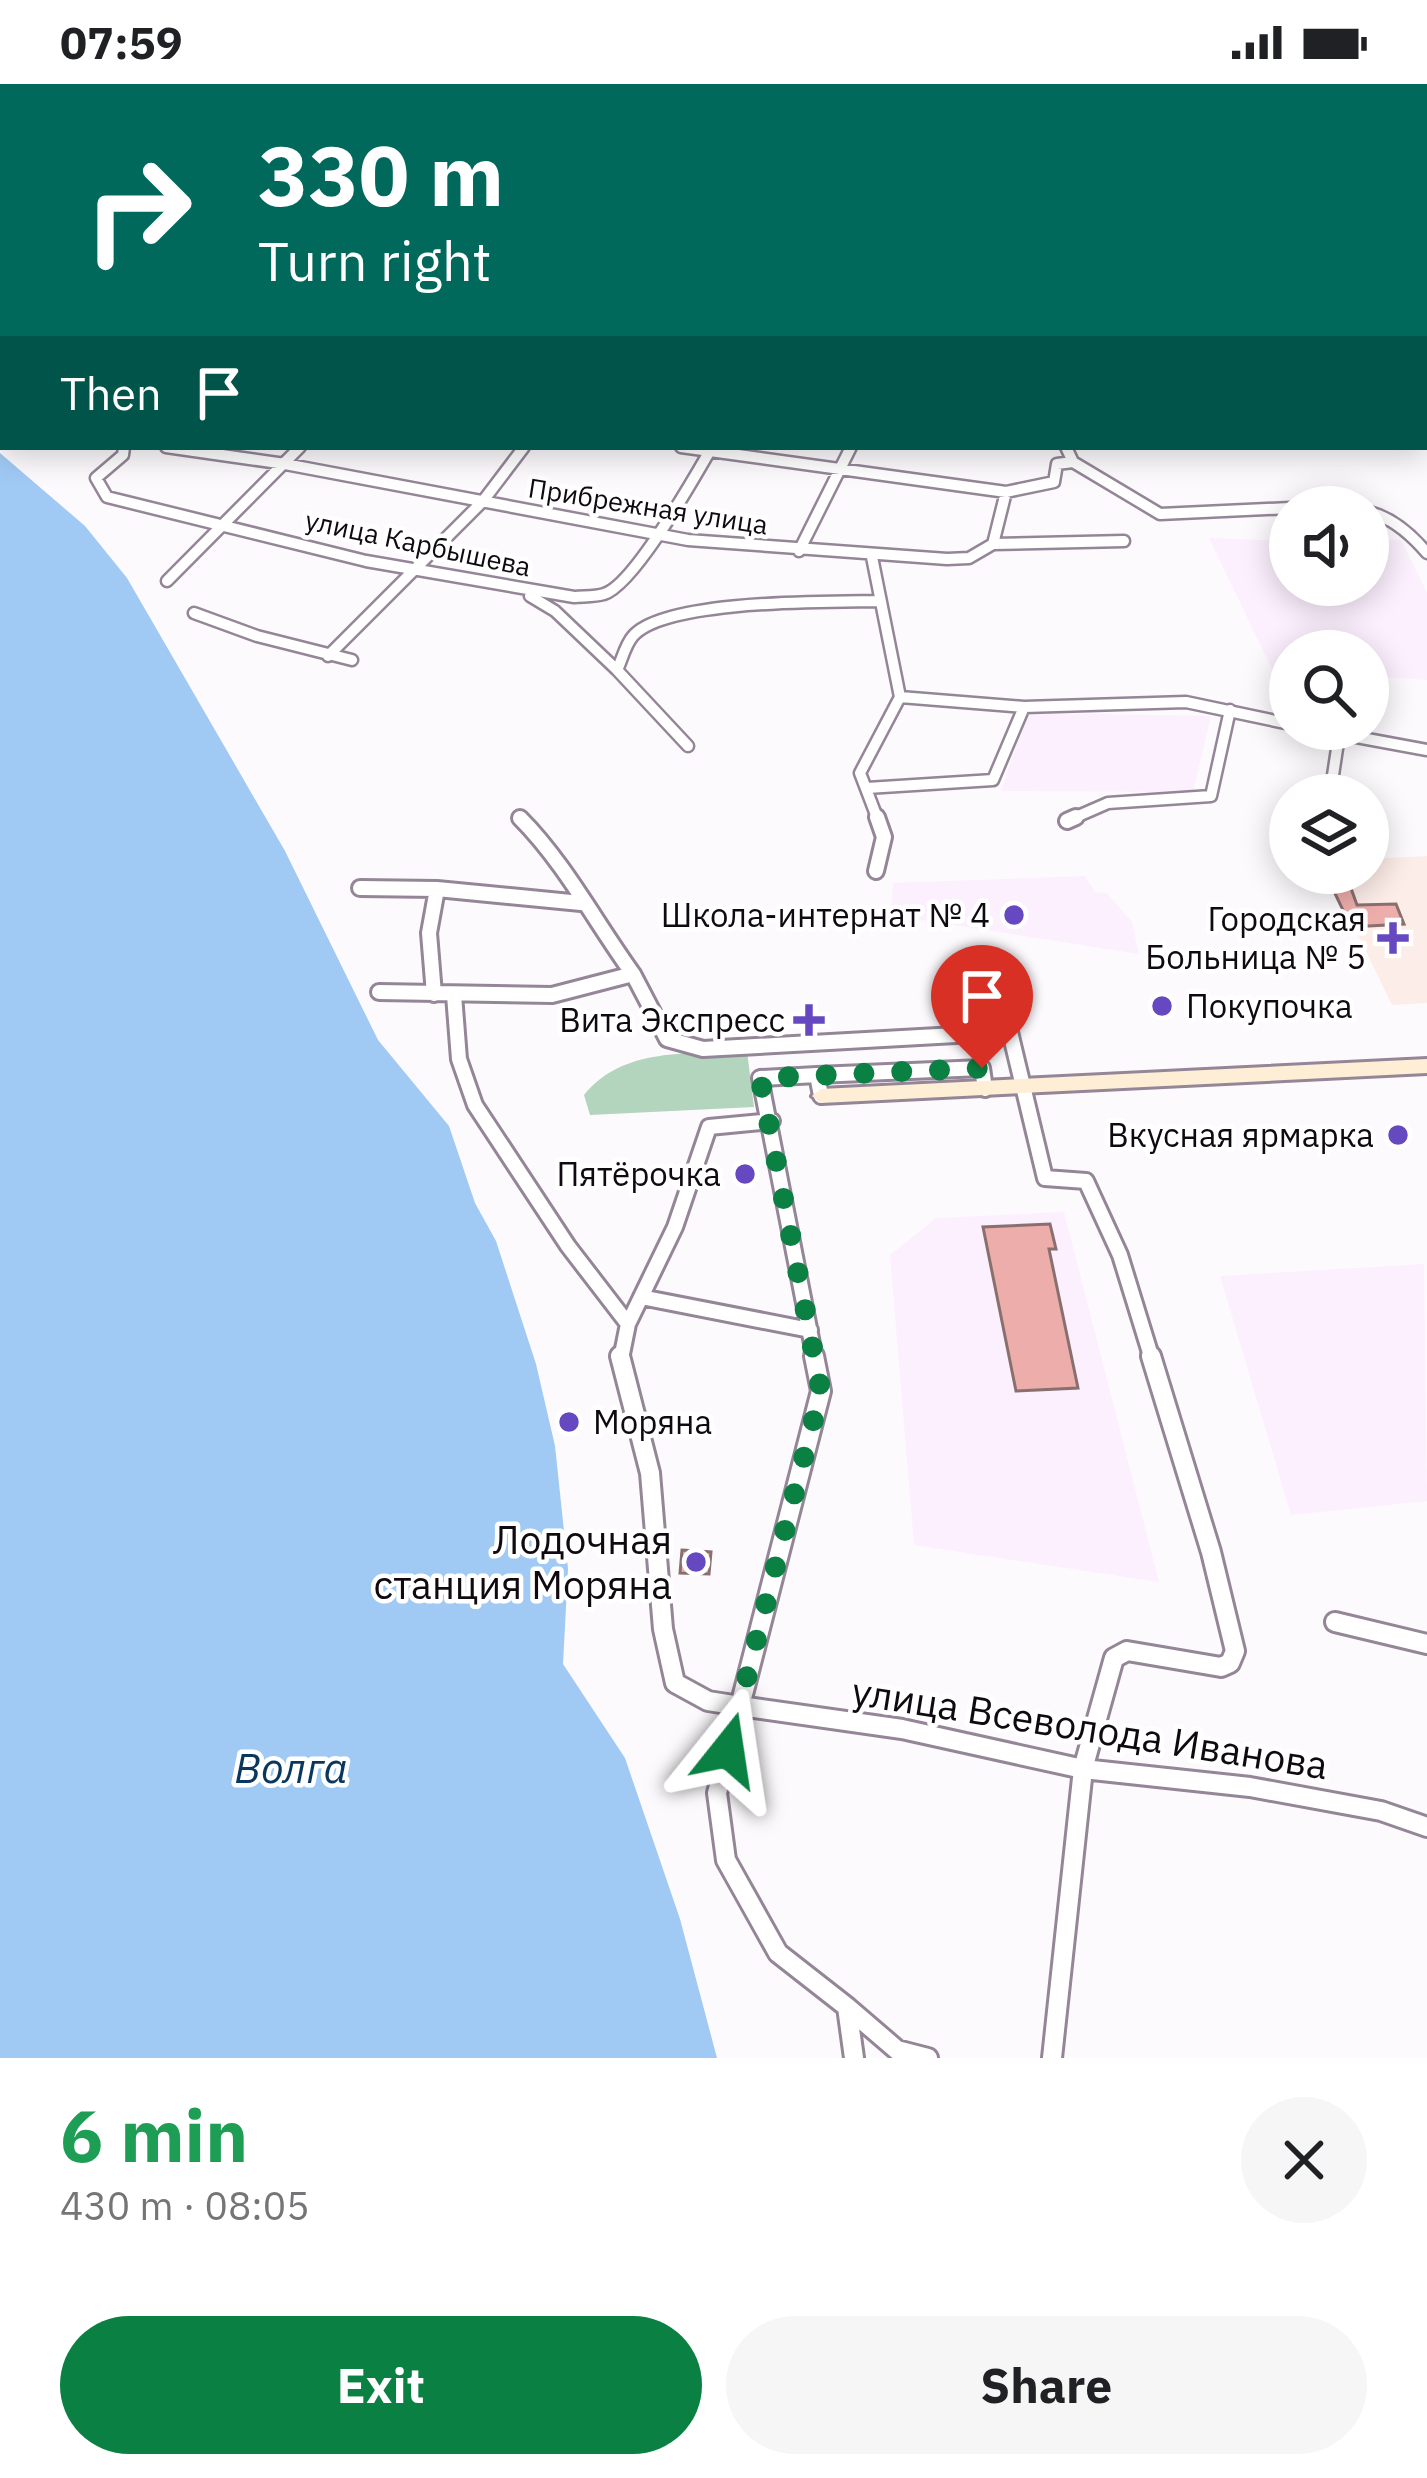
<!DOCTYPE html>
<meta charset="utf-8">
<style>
body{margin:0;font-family:"IBM Plex Sans",sans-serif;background:#f6f6f6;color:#202124;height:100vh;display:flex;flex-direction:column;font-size:45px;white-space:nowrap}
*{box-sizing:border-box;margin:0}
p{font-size:39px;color:#757577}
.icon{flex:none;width:66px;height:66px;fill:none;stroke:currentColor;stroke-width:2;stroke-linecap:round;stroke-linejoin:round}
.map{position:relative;height:1974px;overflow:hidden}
.sheet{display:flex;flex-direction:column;background:#fff;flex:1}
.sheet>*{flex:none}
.guide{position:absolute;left:0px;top:0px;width:1428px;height:366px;box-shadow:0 6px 30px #0003;background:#00695c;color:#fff;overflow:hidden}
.fabs{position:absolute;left:1269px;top:402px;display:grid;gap:24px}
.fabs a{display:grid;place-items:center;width:120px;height:120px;border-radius:50%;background:#fff;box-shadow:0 6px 30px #0003;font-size:60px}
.pin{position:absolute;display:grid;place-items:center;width:102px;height:102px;color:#fff;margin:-123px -51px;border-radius:50% 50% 50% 0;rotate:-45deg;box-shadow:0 0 12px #0007}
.pin .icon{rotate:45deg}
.me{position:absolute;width:132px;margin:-66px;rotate:15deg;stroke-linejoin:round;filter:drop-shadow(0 0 9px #0008)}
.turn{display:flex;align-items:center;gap:42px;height:252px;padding:0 60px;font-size:54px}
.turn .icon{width:156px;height:156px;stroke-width:2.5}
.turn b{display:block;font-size:84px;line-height:102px}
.then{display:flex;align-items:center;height:114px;padding:0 60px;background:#0003;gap:24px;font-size:45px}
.round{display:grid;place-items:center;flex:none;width:126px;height:126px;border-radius:63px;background:#f6f6f6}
.summary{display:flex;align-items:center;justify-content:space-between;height:204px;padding:0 60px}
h1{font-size:72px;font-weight:700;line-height:90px;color:#1e9e55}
.action{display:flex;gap:24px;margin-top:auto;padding:24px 60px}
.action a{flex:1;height:138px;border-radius:72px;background:#0b8043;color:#fff;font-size:48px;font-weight:700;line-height:138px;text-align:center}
.action a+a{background:#f6f6f6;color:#202124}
.status{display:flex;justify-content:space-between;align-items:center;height:84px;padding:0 60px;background:#fff;direction:ltr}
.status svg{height:33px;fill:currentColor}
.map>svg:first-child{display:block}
</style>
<div class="status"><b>07:59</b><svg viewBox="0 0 49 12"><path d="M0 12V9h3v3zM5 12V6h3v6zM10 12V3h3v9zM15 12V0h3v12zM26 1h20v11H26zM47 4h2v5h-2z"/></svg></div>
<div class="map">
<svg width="1427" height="1974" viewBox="0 0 1427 1974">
<rect width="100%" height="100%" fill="#fdfafe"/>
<path fill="#fceffe" d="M1209,454L1290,457V501H1368V457L1401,456L1427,509V596L1368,592V567H1290V587L1272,585Z
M1027,629L1211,632L1193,708L1001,707Z
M1085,792L1095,808L1107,809L1132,838L1139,870L915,835L891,827L893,799Z
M1064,1128L1159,1498L914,1461L890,1171L936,1134Z
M1424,1180L1427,1417L1291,1431L1220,1192Z"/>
<path fill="#fdede9" d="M1427,772V919L1392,921L1328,789H1368V775Z"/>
<path fill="#b3d4bd" d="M747,967L754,1023L590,1031L584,1011C624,962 688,971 747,967Z"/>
<path fill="#a0c9f4" d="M0,369L85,442L127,494L285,767L378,956L449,1042L475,1119L496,1157L536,1280L555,1362L568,1485L563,1580L625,1674L680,1835L717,1974H0Z"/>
<path fill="#edadaa" stroke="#88706f" stroke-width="3" d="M1348,796L1357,821L1396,820L1404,840L1351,843L1329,797Z
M1050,1140L1056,1165H1049L1078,1304L1016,1307L983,1143Z
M682,1466L711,1468L709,1490L680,1489Z"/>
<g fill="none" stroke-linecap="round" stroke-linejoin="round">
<defs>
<path id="street-far3" d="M105,0L115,3
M372,0L407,3
M798,0L829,3
M1029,0L1061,3
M1213,0L1217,3
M1403,3L1427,0
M0,38L3,34"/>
<path id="street-far2" d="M124,363L123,371L96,394L107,413L366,477L574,513C583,512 595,513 604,510C634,501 694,394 712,363
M166,363L285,380L688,456L947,475L969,474L993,460L1124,457
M681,363L1006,408L1054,398L1057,380L1073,378
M1066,363L1073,378L1160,430L1290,424
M1317,423C1367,422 1394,430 1427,469
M993,460L1006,408
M799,467L851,363
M872,473L900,613L860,689L878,736
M167,497L300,363
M530,512L555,527L617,586
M194,529L257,552L352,576
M328,572L483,417L524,363
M900,613L1024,623L1186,618L1290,640
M1313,645L1427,666
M688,662L617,586C622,576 625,561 633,552C665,515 830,518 880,517
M867,704L993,696L1024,623
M1330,711L1340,645
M1069,736L1108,719L1211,712L1230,626"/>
<path id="street-far1" d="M520,734C564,778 596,839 633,890
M1067,737L1076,733
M876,787L884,753L877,733
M360,804L437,805L581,819
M379,908L552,911L633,890L667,955L703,965L1010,948L1045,1094L1086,1097L1120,1171L1152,1275
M434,910L429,849L437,805
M454,911L459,975L475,1021L568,1162L628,1240
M817,991L982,984L985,1005
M641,1213L810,1246
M621,1275L628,1240L675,1143L709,1043L772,1037
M815,1275L760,994L817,991L821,1012"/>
<path id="street" d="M620,1272L650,1389L663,1545L675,1599L708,1617L740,1622L717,1709L726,1776L778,1869L847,1923L854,1974
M814,1272L821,1307L740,1622L902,1645L1083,1685L1250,1703L1381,1727L1427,1743
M1335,1538L1427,1560
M847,1923L897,1966L928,1974
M1052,1974L1083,1685L1114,1574L1127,1567L1221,1583L1230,1579L1235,1567L1211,1468L1151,1272"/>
<path id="secondary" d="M1427,975V989L821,1019L812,1012L821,1005Z"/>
<path id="highway" d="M1155,0H1168L1170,3H1157Z
M1425,171H1427V180H1425Z"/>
</defs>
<use href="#street-far3" stroke="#948697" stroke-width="10"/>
<use href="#street-far2" stroke="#948697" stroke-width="15"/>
<use href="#street-far1" stroke="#948697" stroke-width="20"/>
<use href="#street" stroke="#948697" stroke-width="24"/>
<use href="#secondary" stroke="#948697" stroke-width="6"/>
<use href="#highway" stroke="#d9d8d9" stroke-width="6"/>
<use href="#street-far3" stroke="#fff" stroke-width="8"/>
<use href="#street-far2" stroke="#fff" stroke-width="10"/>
<use href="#street-far1" stroke="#fff" stroke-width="14"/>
<use href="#street" stroke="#fff" stroke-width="18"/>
<use href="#secondary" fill="#feeed6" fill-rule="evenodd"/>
<use href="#highway" fill="#fbc578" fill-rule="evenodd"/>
</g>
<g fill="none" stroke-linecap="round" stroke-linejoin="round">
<path stroke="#0b8043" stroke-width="21" stroke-dasharray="0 37.8" d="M728,1666L821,1307L760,994L982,984"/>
</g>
<g fill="#6649c1" stroke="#fff" stroke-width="4.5">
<circle cx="1014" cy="831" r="12"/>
<path d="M1387 836h12v12h12v12h-12v12h-12v-12h-12v-12h12z"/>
<circle cx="1162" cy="922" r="12"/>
<path d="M803 918h12v12h12v12h-12v12h-12v-12h-12v-12h12z"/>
<circle cx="1398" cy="1051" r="12"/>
<circle cx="745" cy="1090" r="12"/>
<circle cx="569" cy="1338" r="12"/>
<circle cx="696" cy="1478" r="12"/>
</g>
<g text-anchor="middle" stroke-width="9" stroke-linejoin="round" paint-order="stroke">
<g font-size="27" fill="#0f0a10" stroke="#fff">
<text transform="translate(648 423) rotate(9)" y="9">Прибрежная улица</text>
<text transform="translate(418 460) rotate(12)" y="9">улица Карбышева</text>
</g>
<g font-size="33" fill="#0f0a10" stroke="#fff" text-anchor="end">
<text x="990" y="843">Школа-интернат № 4</text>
<text x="1366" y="847">Городская<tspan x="1366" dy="38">Больница № 5</tspan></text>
<text x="1186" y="934" text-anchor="start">Покупочка</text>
<text x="785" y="948">Вита Экспресс</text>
<text x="1374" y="1063">Вкусная ярмарка</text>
<text x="721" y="1102">Пятёрочка</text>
<text x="593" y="1350" text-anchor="start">Моряна</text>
</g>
<g font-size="39" fill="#0f0a10" stroke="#fff" text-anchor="end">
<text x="672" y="1470">Лодочная<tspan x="672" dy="45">станция Моряна</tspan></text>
</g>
<g font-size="39" fill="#0f0a10" stroke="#fff">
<text transform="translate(1090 1644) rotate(9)" y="14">улица Всеволода Иванова</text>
</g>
<g font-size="42" font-style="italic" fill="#0a375e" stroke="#fff">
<text x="291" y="1699">Волга</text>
</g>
</g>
</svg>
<div class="fabs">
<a><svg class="icon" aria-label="sound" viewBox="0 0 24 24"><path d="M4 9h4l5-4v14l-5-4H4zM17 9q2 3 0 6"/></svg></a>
<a><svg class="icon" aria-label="search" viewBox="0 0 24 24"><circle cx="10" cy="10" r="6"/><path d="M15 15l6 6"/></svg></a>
<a><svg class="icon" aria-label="layers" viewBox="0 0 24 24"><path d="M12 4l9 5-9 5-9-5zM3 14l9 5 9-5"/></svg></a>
</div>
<div class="pin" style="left:982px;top:984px;background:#d93025"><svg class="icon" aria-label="arrive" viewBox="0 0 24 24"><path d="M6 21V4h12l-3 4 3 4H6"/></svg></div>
<svg class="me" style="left:728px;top:1666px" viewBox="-20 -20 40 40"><path d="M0-17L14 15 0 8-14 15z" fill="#0b8043" stroke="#fff" stroke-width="4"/></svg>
<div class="guide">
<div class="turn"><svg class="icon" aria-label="right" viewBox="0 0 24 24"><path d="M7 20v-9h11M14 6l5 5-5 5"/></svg><div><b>330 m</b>Turn right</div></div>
<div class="then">Then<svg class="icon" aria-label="arrive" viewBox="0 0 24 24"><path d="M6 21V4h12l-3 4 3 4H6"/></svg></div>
</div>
</div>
<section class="sheet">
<div class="summary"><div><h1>6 min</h1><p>430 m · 08:05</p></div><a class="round"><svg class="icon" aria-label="close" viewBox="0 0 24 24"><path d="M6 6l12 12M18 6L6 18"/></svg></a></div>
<div class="action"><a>Exit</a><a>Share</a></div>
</section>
